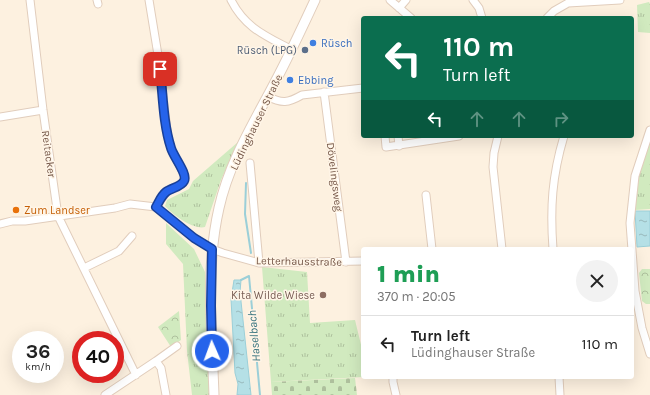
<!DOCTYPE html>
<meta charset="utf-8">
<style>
body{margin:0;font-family:Karla,sans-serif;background:#f2f2f2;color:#222;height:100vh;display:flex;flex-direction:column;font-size:15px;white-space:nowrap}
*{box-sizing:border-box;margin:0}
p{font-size:13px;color:#767676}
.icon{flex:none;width:22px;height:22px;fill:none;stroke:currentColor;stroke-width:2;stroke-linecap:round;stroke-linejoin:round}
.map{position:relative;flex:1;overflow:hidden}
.drawer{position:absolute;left:361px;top:247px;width:273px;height:132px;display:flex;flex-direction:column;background:#fff;border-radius:4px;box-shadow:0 4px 16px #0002}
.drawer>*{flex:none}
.top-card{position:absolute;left:361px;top:16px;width:273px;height:122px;border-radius:4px;box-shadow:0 4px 16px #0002;background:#0b6e4f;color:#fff;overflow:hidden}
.speed{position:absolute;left:12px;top:331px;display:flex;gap:8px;font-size:20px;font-weight:700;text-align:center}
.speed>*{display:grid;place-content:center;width:52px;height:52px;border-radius:50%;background:#fff;box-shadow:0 4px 16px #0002;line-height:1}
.speed small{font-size:10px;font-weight:400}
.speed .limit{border:6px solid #d22;background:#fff;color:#111}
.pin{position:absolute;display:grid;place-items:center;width:34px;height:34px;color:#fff;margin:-17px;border-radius:8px;box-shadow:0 2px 6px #0006}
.me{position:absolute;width:44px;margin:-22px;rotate:358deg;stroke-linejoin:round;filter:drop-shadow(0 0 3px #0008)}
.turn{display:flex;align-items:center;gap:14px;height:84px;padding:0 16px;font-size:18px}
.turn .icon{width:52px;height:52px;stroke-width:2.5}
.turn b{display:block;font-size:28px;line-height:34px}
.lanes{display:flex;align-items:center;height:38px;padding:0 16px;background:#0003;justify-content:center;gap:20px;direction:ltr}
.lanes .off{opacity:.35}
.round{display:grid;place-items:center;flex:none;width:42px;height:42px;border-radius:21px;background:#f2f2f2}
.headline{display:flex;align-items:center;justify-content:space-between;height:68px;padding:0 16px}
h1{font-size:24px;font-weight:800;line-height:30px;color:#1e9e55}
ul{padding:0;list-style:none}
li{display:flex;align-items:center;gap:12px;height:56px;padding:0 16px;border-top:1px solid #e0e0e0}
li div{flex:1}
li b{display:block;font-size:15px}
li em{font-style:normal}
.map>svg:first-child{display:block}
</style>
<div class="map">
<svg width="650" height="395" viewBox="0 0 650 395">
<defs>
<pattern id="grass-tufts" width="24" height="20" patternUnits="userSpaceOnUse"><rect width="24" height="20" fill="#d1eabf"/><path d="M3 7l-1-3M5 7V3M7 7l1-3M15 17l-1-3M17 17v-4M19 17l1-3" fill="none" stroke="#aec09d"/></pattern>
<pattern id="cemetery-stones" width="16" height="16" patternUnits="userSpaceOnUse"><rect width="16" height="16" fill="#d1eabf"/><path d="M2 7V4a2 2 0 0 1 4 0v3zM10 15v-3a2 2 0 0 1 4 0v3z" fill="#aec09d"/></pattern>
<pattern id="park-crowns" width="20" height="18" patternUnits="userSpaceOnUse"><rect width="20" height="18" fill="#d1eabf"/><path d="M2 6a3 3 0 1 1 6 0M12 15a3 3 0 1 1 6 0" fill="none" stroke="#aec09d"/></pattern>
<pattern id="water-ripples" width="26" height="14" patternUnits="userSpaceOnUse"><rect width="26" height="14" fill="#b5e0e6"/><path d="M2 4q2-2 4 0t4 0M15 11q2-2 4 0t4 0" fill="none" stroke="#98b8bc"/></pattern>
</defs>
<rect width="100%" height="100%" fill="#fdf1e0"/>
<path fill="url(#grass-tufts)" d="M649,2L650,4V33L638,32L637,5Z
M650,139V209L635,210L639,174Z
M238,142L221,180L205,227C193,230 173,215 165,206L167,200L189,189L193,181Z
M166,223L194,249L205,272V303L211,395H192L187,351L183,264L166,244Z
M262,267L307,272L310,323L355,320L363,353V377L271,382Z"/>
<path fill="url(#cemetery-stones)" d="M355,378L357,395H272L271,382Z"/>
<path fill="url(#park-crowns)" d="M642,269H650V304H646L642,301L639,273Z
M179,311L181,340L171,347L158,327Z"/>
<path fill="url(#water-ripples)" stroke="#9bcfd8" d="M635,211H650V246L637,247Z
M234,280H241L240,292L251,395H237L238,384L235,373L231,299Z"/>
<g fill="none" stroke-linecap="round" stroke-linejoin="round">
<path stroke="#9bcfd8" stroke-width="2" d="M246,183L245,214L251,253
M241,280L249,276L260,395"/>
<defs>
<path id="minor" d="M30,0L43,110L58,216L136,375
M97,0L98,4
M231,0C245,28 266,36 292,50
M390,0L411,18
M473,0L479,8L482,18
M399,8L406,0
M547,18L554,11L568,3L620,0
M324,92L346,262
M267,96C282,104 288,103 302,95L363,88
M0,117L43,110
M650,130L635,176L630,223L635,291L642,328L650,354
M385,136L386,147L459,136
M398,136L399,146
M498,136L494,153L493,167L502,249
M250,163L259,263
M426,195L432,249
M156,207L194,238L212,249L223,253L259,263L363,261
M0,224L12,221H25L115,208L130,204L156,207L167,191L183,183L185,176L172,151L168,138L158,55L149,0
M553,249C550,208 552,176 564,136
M84,268L119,251L132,236
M156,361L177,346
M393,377V382L396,395
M559,377L560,395
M105,395L156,361L161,368L166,395"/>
<path id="tertiary" d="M214,395C212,333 205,269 219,208C229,163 253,124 274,84C289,56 302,28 315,0"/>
</defs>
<use href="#minor" stroke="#e1cdbc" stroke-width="9"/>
<use href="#tertiary" stroke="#e1cdbc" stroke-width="11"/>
<use href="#minor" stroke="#fff" stroke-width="7"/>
<use href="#tertiary" stroke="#fff" stroke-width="9"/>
</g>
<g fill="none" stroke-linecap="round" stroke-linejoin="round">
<defs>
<path id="route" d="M160,69C163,95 163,123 171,148C173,156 188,174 184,181C181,187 171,188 166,192C161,196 159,202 156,207L194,238L212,249L211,306L212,351"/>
</defs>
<use href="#route" stroke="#184099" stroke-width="10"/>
<use href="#route" stroke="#2563eb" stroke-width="7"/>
</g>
<g fill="#3f7fe0" stroke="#fff5e7" stroke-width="1.5">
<circle cx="313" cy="43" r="4"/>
<circle cx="290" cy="80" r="4"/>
</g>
<circle fill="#5c6f8a" stroke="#fff5e7" stroke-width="1.5" cx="305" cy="50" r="4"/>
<circle fill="#e8710a" stroke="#fff5e7" stroke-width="1.5" cx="16" cy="210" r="4"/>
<circle fill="#8d6e63" stroke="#fff5e7" stroke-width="1.5" cx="323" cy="295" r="4"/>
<g text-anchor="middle" stroke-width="3" stroke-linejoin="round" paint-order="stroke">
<g font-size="11" fill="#366cbe" stroke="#fff5e7" text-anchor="start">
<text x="321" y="47">Rüsch</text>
<text x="298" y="84">Ebbing</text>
</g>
<g font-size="11" fill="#4e5e75" stroke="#fff5e7" text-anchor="end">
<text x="297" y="54">Rüsch (LPG)</text>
</g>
<g font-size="11" fill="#745647" stroke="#fff5e7">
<text transform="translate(256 122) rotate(-64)" y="4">Lüdinghauser Straße</text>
<text transform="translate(49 154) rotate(82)" y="4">Reitacker</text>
<text transform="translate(335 177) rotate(83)" y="4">Dövelingsweg</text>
<text transform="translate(299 261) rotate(1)" y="4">Letterhausstraße</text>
</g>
<g font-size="11" fill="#c56008" stroke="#fff5e7" text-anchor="start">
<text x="24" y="214">Zum Landser</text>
</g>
<g font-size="11" fill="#785e54" stroke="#fff5e7" text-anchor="end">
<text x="315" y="299">Kita Wilde Wiese</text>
</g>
<g font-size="12" font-style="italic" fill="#3e7781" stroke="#fff5e7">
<text transform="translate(254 336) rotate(-95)" y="4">Haselbach</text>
</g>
</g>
</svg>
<div class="speed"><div>36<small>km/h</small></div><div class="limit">40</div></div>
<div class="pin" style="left:160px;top:69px;background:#d93025"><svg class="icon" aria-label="arrive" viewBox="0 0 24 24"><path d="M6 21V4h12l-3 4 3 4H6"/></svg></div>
<svg class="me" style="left:212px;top:351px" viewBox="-20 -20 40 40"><circle r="17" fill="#2563eb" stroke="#fff" stroke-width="3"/><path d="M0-11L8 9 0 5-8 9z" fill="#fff"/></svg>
<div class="top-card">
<div class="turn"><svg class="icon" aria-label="left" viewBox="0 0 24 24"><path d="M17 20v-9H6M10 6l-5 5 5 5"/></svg><div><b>110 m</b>Turn left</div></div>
<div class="lanes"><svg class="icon" aria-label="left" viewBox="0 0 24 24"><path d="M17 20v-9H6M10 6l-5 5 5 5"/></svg><svg class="icon off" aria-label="ahead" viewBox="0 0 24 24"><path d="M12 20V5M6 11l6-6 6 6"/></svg><svg class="icon off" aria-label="ahead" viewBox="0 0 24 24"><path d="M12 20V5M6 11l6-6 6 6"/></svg><svg class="icon off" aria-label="right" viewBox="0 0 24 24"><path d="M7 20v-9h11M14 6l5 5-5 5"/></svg></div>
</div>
<section class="drawer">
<div class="headline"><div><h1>1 min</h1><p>370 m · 20:05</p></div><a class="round"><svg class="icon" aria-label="close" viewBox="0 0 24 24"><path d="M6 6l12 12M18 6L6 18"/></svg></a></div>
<ul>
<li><svg class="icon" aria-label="left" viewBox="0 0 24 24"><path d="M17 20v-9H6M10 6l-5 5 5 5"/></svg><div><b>Turn left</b><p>Lüdinghauser Straße</p></div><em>110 m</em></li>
</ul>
</section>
</div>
